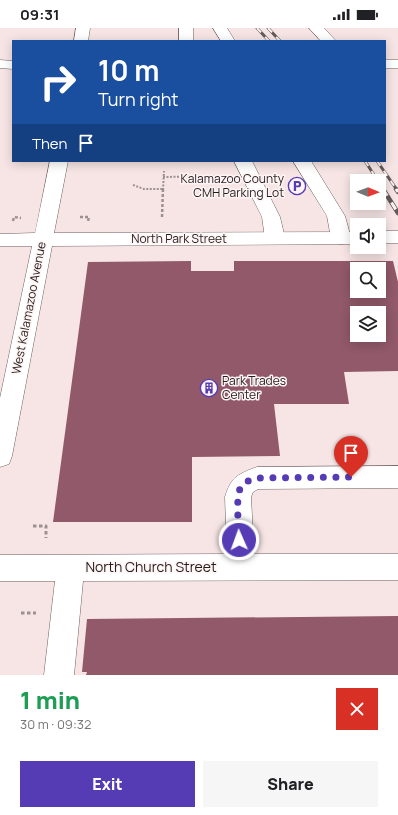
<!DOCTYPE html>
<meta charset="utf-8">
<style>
body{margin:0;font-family:Manrope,sans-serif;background:#f6f6f6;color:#202124;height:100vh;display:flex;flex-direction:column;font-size:15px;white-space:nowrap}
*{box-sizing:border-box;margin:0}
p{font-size:13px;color:#757577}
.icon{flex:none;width:22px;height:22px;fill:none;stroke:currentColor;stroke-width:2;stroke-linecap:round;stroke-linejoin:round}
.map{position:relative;height:647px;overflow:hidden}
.sheet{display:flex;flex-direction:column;background:#fff;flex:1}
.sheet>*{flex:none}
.banner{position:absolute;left:12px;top:12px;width:374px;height:122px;border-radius:0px;box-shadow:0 2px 10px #0003;background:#1a4fa0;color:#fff;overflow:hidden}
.needle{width:26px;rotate:91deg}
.buttons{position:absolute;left:350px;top:146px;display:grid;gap:8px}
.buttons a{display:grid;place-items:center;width:36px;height:36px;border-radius:0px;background:#fff;box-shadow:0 2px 10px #0003;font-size:20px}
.pin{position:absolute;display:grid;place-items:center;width:34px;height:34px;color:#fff;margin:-41px -17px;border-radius:50% 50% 50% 0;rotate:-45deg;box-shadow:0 0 4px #0007}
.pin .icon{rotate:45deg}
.me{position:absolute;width:44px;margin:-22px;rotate:358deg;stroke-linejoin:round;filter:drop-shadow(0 0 3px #0008)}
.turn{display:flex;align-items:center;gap:14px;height:84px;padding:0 20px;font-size:18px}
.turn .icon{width:52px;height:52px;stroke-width:2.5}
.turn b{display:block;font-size:28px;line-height:34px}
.then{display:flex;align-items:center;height:38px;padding:0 20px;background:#0003;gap:8px;font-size:15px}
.round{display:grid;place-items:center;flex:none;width:42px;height:42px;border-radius:0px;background:#f6f6f6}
.summary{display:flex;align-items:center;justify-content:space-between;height:68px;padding:0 20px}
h1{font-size:24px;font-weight:800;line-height:30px;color:#1e9e55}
.cta{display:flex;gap:8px;margin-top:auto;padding:8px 20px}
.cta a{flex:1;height:46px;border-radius:0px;background:#553cb4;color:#fff;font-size:16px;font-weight:800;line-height:46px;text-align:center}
.cta a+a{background:#f6f6f6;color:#202124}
.status{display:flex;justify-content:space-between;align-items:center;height:28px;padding:0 20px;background:#fff;direction:ltr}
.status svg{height:11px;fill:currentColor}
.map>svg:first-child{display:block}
</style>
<div class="status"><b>09:31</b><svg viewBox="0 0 49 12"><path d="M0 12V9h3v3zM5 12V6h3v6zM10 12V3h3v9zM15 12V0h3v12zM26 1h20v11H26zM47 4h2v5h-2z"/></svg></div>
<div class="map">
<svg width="398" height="647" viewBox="0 0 398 647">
<rect width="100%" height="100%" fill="#f6e5e4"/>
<path fill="#915969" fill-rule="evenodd" d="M191,233V243H234V233H393L398,254V343L344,344L349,376H274L280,428L192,429V494H53L88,234ZM357,241H379V263H357ZM357,285H379V307H357Z
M398,588V647H86L87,644H82L87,591Z"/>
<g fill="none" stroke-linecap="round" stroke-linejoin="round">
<defs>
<path id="minor" d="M179,0H193V13H179Z
M213,0H227L235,13H221Z
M309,0H324L336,13H321Z
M0,32L13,33V41L0,40Z
M385,32H398V40H385Z
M234,133H252L280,189L285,210L282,215L275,216L268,215L265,210L262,189Z
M293,133H311L345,188L351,210L348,215L341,216L334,215L331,210L327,188Z
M398,438V460L258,461L253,464L251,469L254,526H398V552L83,553L74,647H44L55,553H0V527L227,526L225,469C231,449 238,446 257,439Z"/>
<path id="major" d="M76,0H90L88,13H74Z
M50,133H68L54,205L357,204V216L52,218L12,428L9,436L0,439V370L32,218H0V206L35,205Z
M379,203H398V215H379Z"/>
</defs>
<use href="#minor" stroke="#6f6060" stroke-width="1"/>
<use href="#major" stroke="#6f6060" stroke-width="1"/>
<path stroke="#9d9090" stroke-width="2" stroke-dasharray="2 1.5" stroke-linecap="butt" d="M163,149L227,148
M133,157L144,161H163
M163,162L164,143"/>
<path stroke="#9d9090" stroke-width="2.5" stroke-dasharray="3 2" stroke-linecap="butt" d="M80,189H89L88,193
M162,189L163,161
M13,193L14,189L21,190"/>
<path stroke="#9d9090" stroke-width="3" stroke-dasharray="3.5 2.5" stroke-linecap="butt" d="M33,498H46V510
M21,585H36"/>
<use href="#minor" fill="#fff" fill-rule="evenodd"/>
<use href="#major" fill="#fff" fill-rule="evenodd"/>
<defs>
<path id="rail-far1" d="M257,0L269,13
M268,0L280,13
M365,133L378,153
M377,133L397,162
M379,154L384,162"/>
<path id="rail" d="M383,161L398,185
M396,161L398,164"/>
</defs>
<use href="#rail-far1" stroke="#645a5a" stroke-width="3"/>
<use href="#rail" stroke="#645a5a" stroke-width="4.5"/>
<use href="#rail-far1" stroke="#fff4f4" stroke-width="2" stroke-dasharray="6" stroke-linecap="butt"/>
<use href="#rail" stroke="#fff4f4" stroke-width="3" stroke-dasharray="8" stroke-linecap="butt"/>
</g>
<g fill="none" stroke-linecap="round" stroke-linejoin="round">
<path stroke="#553cb4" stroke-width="7" stroke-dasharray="0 12.6" d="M239,512C239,500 235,467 241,459C245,453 251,452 257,450L351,449"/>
</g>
<defs>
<symbol id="parking-ring" viewBox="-11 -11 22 22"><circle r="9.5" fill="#fff4f4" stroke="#553cb4" stroke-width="1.5"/><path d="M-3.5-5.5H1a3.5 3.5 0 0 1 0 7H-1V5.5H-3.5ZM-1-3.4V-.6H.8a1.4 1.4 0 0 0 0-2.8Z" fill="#553cb4"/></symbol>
<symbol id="building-ring" viewBox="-11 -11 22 22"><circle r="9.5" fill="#fff4f4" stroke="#553cb4" stroke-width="1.5"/><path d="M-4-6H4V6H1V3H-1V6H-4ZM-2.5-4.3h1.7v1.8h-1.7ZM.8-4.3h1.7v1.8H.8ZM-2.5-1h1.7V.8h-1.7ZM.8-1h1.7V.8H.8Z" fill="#553cb4"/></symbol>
</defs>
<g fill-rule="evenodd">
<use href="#parking-ring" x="287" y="148" width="20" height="20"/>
<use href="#building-ring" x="199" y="350" width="20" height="20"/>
</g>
<g text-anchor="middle" stroke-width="3" stroke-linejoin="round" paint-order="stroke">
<g font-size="12" fill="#231d1d" stroke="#fff4f4" text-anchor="end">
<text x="284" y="155">Kalamazoo County<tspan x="284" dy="14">CMH Parking Lot</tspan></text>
<text x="222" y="357" text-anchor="start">Park Trades<tspan x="222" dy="14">Center</tspan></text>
</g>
<g font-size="12" fill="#231d1d" stroke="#fff4f4">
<text x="179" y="215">North Park Street</text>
<text transform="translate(29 280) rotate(-79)" y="4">West Kalamazoo Avenue</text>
</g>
<g font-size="14" fill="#231d1d" stroke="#fff4f4">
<text x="151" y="544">North Church Street</text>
</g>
</g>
</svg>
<div class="buttons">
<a><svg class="needle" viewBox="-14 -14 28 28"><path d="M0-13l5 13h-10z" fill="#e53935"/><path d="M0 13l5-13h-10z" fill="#757577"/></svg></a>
<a><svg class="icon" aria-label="sound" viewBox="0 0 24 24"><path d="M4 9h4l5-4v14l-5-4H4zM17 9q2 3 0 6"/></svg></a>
<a><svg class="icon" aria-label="search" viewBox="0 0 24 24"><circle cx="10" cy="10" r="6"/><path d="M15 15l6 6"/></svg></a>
<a><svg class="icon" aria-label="layers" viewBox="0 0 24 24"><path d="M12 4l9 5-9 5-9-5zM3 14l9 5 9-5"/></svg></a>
</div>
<div class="pin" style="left:351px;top:449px;background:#d93025"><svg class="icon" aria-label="arrive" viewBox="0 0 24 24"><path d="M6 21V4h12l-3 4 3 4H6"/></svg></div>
<svg class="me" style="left:239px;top:512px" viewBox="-20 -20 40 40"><circle r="17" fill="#553cb4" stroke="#fff" stroke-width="3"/><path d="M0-11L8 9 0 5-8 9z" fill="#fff"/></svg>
<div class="banner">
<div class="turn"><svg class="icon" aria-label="right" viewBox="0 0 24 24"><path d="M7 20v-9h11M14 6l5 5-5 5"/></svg><div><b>10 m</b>Turn right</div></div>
<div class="then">Then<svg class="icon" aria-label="arrive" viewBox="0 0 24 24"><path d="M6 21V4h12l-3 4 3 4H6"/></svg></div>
</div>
</div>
<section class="sheet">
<div class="summary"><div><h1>1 min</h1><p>30 m · 09:32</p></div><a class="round" style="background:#d93025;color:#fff"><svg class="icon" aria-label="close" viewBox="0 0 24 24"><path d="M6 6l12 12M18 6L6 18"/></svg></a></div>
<div class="cta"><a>Exit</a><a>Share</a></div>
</section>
